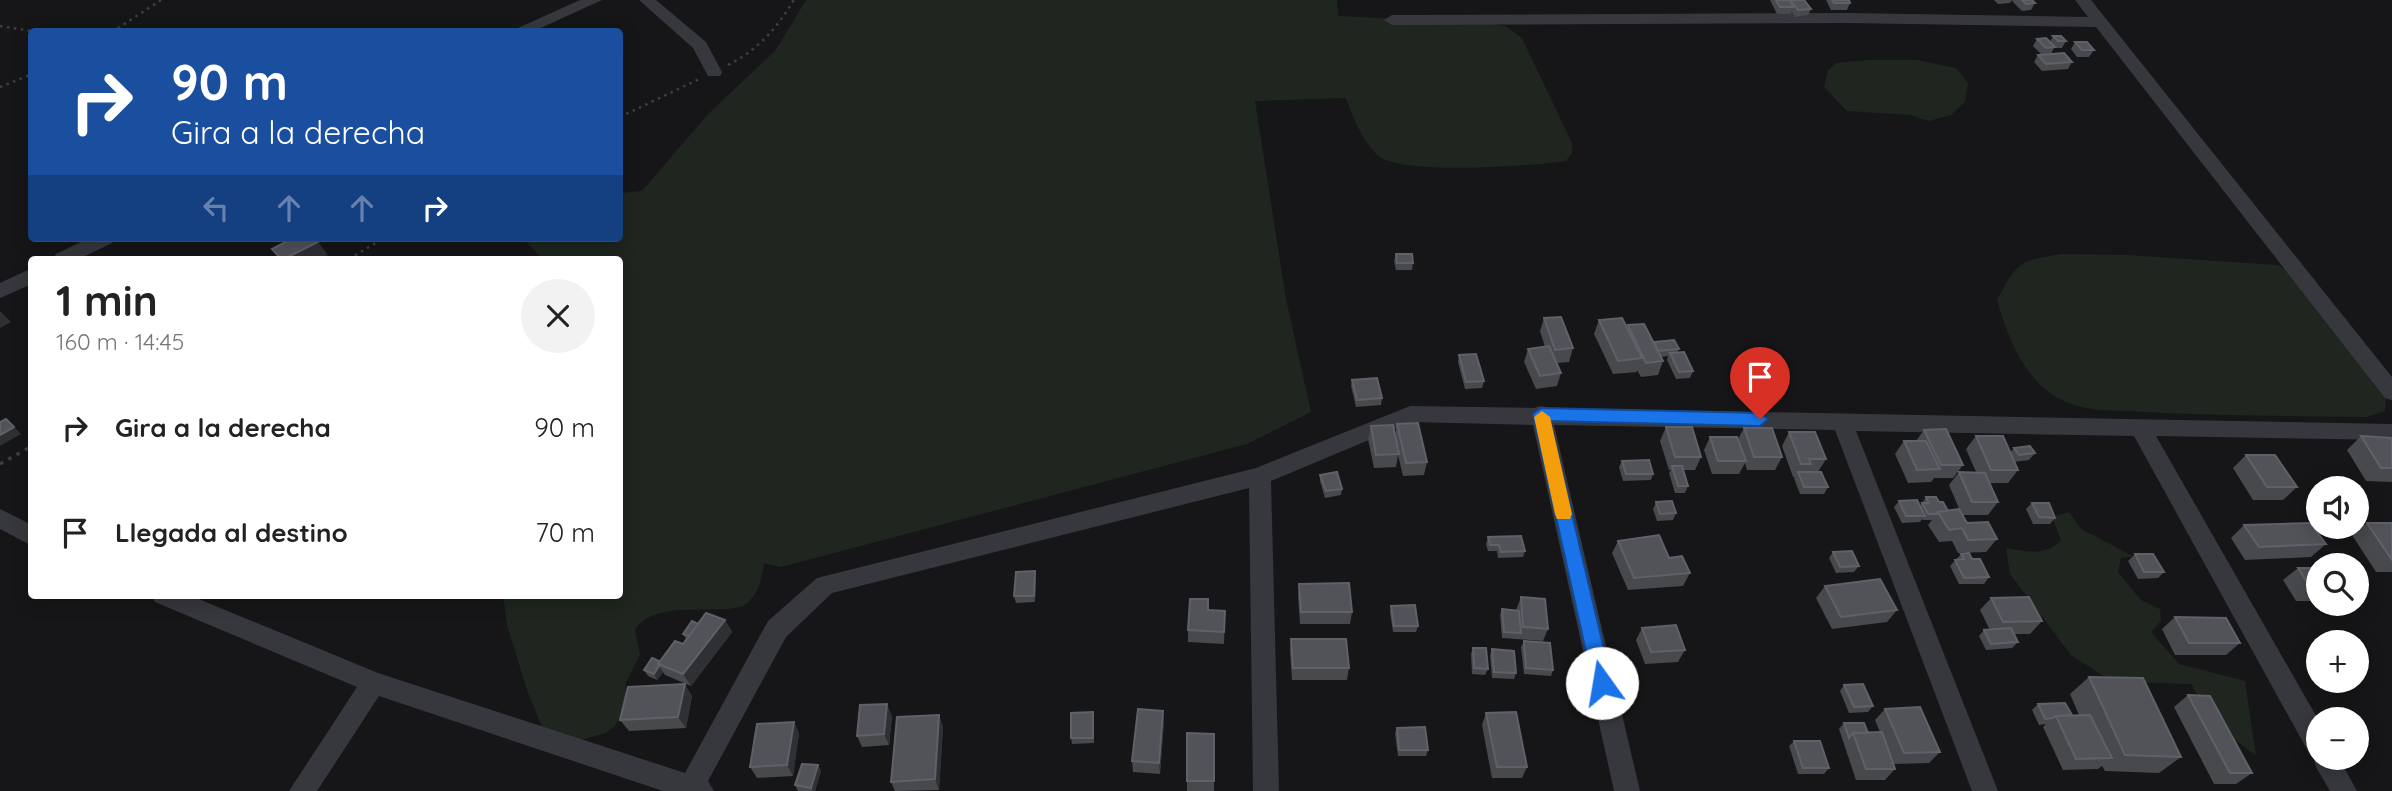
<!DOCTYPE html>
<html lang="es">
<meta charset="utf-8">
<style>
body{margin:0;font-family:Quicksand,sans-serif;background:#f2f2f2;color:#222;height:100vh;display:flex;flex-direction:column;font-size:26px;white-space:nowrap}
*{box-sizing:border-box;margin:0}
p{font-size:23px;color:#767676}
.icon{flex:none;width:38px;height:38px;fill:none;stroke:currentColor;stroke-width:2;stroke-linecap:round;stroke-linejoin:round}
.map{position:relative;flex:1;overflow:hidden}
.panel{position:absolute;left:28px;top:256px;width:595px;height:343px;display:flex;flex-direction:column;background:#fff;border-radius:7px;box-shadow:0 4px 18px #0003}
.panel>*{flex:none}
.top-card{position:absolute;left:28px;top:28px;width:595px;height:214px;border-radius:7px;box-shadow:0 4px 18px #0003;background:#1a4fa0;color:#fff;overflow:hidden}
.tools{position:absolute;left:2306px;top:476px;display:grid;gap:14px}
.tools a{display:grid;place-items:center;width:63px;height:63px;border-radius:50%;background:#fff;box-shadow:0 4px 18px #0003;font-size:35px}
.pin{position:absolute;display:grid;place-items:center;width:60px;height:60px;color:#fff;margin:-72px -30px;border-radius:50% 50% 50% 0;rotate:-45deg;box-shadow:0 0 7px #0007}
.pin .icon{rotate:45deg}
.me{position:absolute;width:77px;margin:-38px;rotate:347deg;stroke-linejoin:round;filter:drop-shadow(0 0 5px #0008)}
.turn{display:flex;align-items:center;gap:24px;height:147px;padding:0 28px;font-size:32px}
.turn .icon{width:91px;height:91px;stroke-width:2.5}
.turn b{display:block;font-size:49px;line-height:60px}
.lanes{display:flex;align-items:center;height:66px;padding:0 28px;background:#0003;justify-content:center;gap:35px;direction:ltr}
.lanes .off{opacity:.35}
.round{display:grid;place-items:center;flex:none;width:74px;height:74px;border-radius:37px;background:#f2f2f2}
.headline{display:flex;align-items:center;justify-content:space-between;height:119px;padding:0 28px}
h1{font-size:42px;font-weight:700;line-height:52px}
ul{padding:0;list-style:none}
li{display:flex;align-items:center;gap:21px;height:105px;padding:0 28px}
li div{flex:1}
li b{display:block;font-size:26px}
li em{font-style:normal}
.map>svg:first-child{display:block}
</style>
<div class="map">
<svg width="2392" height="791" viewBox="0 0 2392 791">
<rect width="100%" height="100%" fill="#161618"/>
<path fill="#1e261f" d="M806,0H1337L1338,16L1489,23L1507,27L1522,38L1572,143V153L1566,161C1534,166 1398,176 1377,155C1362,140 1353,118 1346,98L1255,101L1286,299L1311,412L1247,444L781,567L764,563C762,581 757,599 741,607C711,614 653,600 635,630L640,655L626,682L624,710L614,727L605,733L571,743L544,732L527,690L507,625L503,595H620V259H542L523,238H620V193L642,191L709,113L775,51Z
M1867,60H1917L1956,68L1968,83L1965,102L1951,115L1929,121L1910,115L1847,111L1824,87L1828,71L1836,63Z
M2062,254L2127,255L2277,265L2289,271L2386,396L2385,411L2366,417C2293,416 2220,416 2147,412C2120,410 2087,413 2062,400C2024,381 2008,338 1997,300C2018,261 2018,261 2062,254Z
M2069,512L2081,529L2133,556L2121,558L2118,572L2141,600L2160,609L2161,621L2151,632L2179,664L2245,681L2256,756L2216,725L2191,684L2113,682L2071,655L2010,574L2006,548C2025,551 2047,557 2061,540L2052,517Z"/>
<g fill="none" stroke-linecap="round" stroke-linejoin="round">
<path stroke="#3d3f44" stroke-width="2.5" stroke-dasharray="2.5 4.5" stroke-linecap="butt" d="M0,26L37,32
M112,32L161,0
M728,65C759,49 776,29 794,0
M0,87L32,74
M620,117L699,79
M349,259L384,238"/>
<path stroke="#3d3f44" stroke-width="3.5" stroke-dasharray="3.5 6" stroke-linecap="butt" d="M0,464L32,446"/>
<path fill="#37383d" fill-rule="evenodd" d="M580,0H602L532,32H509Z
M639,0H656L706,42L722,72L720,76H708L693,48Z
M2075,0H2091L2392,377V400L2385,398L2096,27L1847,23L1392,25L1384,20L1392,15L1847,13L2088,17Z
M89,238H114L112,243L79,259H53L56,254Z
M32,268V284L0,298V283Z
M1410,406L1534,408L1541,406L1549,408L2392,424V440L2156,436L2319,721V758H2339L2357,791H2330L2316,767L2313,756L2310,755L2134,436L1856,431L1998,791H1972L1835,430L1554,425L1640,791H1614L1533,425L1412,422L1271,481L1279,791H1253L1249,488L832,593L786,637L708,781L714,791H663L379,696L317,791H289L357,687L155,602L151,595H189L378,673L685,773L768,621L817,578L1256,468Z
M0,509L32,525V546L0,529Z"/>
</g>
<path fill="#47494d" d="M1770,0H1804L1811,9L1808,15L1795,17L1792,12L1791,14H1777Z
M1826,0H1849L1850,3L1847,10H1831Z
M1994,0H2012L2010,3L1998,4Z
M2013,0H2032L2035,3L2031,10L2022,11L2012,1Z
M2053,36L2066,41L2062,48H2054L2051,54L2072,62L2068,69L2042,71L2034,62L2038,55H2042L2033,46L2037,39L2050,42Z
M2075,42L2094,50L2089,57H2077L2071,49Z
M1396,254L1413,263L1412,270H1396L1394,261Z
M1544,318L1573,348L1569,362L1557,363L1561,373L1557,386L1536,389L1524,362L1528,349L1545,347L1540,331Z
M1599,320L1627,328L1628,325L1654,342L1679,349L1677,352L1693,371L1690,378L1676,379L1667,360L1668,356L1661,357L1663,361L1658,375L1641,377L1637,370V372L1613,374L1594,334Z
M1459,355L1484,381L1482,388L1465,389L1458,362Z
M1352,380L1382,398L1381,405L1356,407L1351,386Z
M1397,424L1427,462L1424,475L1403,476L1398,455L1396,467L1374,468L1368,439L1371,426L1395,436Z
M1666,427L1701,457L1695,470H1683L1688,486L1685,493H1675L1669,473L1671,470H1669L1660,441Z
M1744,428L1782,457L1775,470H1747L1745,463L1739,474H1712L1704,450L1710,437L1738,439Z
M1924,430L1963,465L1953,478H1934L1931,482L1908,483L1895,454L1904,441H1916Z
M1789,432L1826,459L1818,472L1828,487L1824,494H1800L1794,478L1795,477H1793L1782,446Z
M1976,436L2010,453L2014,448L2035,453L2029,460L2014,462L2018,470L2008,483H1989L1998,502L1988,515H1962L1967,523L1997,539L1986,552L1958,553L1952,541L1939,542L1928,525L1932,520H1923L1922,519L1920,522L1902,523L1894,507L1899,501L1920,506L1926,497L1939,502L1948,511L1961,513L1949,485L1959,472H1976L1966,449Z
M2361,436L2392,438V482L2366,481L2347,450Z
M2246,455L2297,487L2283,500H2253L2233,468Z
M1622,461L1653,474L1651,480L1623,481L1619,467Z
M1320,475L1342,489L1341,495L1325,498L1320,481Z
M1656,502L1676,513L1673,520L1657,521L1653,509Z
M2032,503L2055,518L2050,524H2033L2026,509Z
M2367,523H2392V572H2376L2352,535Z
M2244,525L2326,544L2311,557L2245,560L2231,538Z
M1488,537L1525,551L1523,557L1498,558L1497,551H1488L1486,544Z
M1618,541L1669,558L1690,573L1683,586L1628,590L1612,553Z
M1833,552L1859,566L1854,572L1836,573L1829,558Z
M1961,554L1972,559L1989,577L1984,584H1959L1950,566Z
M2135,554L2164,572L2158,578L2138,579L2128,561Z
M2298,568H2319V601H2296L2283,580Z
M1035,571L1036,578L1035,602L1016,603L1014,596Z
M1299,584L1352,612L1350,624H1300L1298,596Z
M1825,586L1897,610L1887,622L1832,629L1816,598Z
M1521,597L1548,629L1543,641L1502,638L1500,615L1502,609L1516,610Z
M1991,598L2042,621L2030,634H2014L2018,642L2012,648L1986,650L1979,636L1984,630H1990L1980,610Z
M1391,606L1418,626L1416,632H1393L1390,612Z
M1208,610L1225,611L1224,644L1188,642V630Z
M2175,617L2240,643L2226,655H2175L2162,629Z
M725,620L732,632L691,686L665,675L663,672L657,680L648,676L644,670L659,661L683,644L686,639L683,634L698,624Z
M1642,628L1685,650L1678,662L1645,664L1636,640Z
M1291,639L1349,668L1347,680H1292L1290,651Z
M1524,641L1553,670L1551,676L1524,674L1521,647Z
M1473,648L1488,669L1485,675L1472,674L1471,654Z
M1492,649L1516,673L1514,679L1492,678L1490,655Z
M2089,677L2181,757L2159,773L2105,771L2102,766L2098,769L2063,770L2043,727L2046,724L2039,725L2032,710L2038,704L2072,715H2079L2070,694Z
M1844,685L1873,706L1868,712L1849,713L1840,691Z
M2188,695L2252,773L2236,784H2214L2174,707Z
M692,696L686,728L629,731L620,720Z
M1885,709L1940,752L1929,763L1894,764L1895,769L1885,780H1856L1839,729L1844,723L1868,733L1880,732L1875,720Z
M1163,711L1164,722L1160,774L1133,772L1132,761Z
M1486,713L1527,767L1522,778H1492L1482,725Z
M892,716L889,745L862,747L857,736Z
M1094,717V743L1072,744L1071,738Z
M943,726L939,790L895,791L891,782Z
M1397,728L1428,750L1426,756H1398L1395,733Z
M799,733L793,776L757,778L750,767Z
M1187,733L1214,734V791H1187Z
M1794,741L1829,768L1824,774H1798L1789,746Z
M818,765L821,771L815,791H798L795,785Z"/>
<path fill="#2f3033" d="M318,242L328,255L320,259H284Z
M0,311L11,322L0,328Z
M6,419L21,434L0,446V435Z
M1035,571L1036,578L1035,602L1034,596Z
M725,620L732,632L691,686L683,674Z
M659,666L663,672L657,680L654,674Z
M685,684L692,696L686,728L678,717Z
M887,704L892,716L889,745L884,734Z
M1163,711L1164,722L1160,774L1159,763Z
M939,715L943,726L939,790L935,779Z
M794,722L799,733L793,776L787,765Z
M818,765L821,771L815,791H813L811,788Z"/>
<path fill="#525359" stroke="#5f6168" stroke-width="2" d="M1776,0H1790L1793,7H1780Z
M1790,0H1804L1811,9L1798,10Z
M1832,0H1849L1850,3H1834Z
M2022,0H2032L2035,3L2026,4Z
M2053,36H2061L2066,41H2058Z
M2046,38L2055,47L2046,48L2037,39Z
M2075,42H2087L2094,50H2082Z
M2064,53L2072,62L2046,64L2038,55Z
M293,238H315L318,242L284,259H281L272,249Z
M1396,254H1412L1413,263H1397Z
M1561,317L1573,348L1555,350L1544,318Z
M1622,318L1642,358L1618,361L1599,320Z
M1644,324L1663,361L1646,363L1628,325Z
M1674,340L1679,349L1658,351L1654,342Z
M1549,346L1561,373L1540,376L1528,349Z
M1684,352L1693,371L1679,372L1670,353Z
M1476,354L1484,381L1466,382L1459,355Z
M1377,378L1382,398L1357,400L1352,380Z
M6,419L14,427L0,435V422Z
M1418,423L1427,462L1406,463L1397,424Z
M1393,425L1399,454L1376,455L1371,426Z
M1666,427H1692L1701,457H1675Z
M1744,428H1772L1782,457H1754Z
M1946,429L1963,465H1941L1924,430Z
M1789,432H1815L1826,459H1809L1811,464H1801Z
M1976,436H2003L2018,470H1991Z
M2361,436L2392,438V468H2381Z
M1710,437H1737L1746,461H1718Z
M1904,441H1926L1940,469L1917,470Z
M2030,446L2035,453L2019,455L2014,448Z
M2246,455H2275L2297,487H2267Z
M1649,460L1653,474H1626L1622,461Z
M1672,466H1682L1688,486H1678Z
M1337,472L1342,489L1326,491L1320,475Z
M1798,472H1821L1828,487H1804Z
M1959,472L1985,473L1998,502H1972Z
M1926,497H1936L1939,502H1943L1948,511L1938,512L1937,514H1928L1922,503H1929Z
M1917,500L1925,516H1906L1899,501Z
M1672,501L1676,513L1660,514L1656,502Z
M2032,503H2049L2055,518L2039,517Z
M1959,509L1967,523L1988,522L1997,539L1968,540L1962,528L1949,530L1938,512Z
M2310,523L2326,544L2259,547L2244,525Z
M2367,523H2392V560Z
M1659,535L1669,558L1682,556L1690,573L1634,578L1618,541Z
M1521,536L1525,551L1501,552L1499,545H1490L1488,537Z
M1852,551L1859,566L1840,567L1833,552Z
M1969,553L1972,559H1980L1989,577L1964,578L1955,560L1964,559L1961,554Z
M2135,554H2153L2164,572H2144Z
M2298,568H2319V589H2311Z
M1035,571L1034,596H1014L1016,572Z
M1880,579L1897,610L1841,617L1825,586Z
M2357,581L2362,589H2357Z
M1349,583L1352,612H1301L1299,584Z
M1521,597L1545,599L1548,629L1523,627Z
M2029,597L2042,621L2003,622L1991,598Z
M1190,599H1208V610L1225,611L1224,632L1188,630Z
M1415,605L1418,626H1394L1391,606Z
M1502,609L1519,611L1521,633L1504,632Z
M706,613L725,620L683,674L658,664L675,641L683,644Z
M2175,617L2226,618L2240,643H2189Z
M692,621L698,624L689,636L683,634Z
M1676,625L1685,650L1651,652L1642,628Z
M2011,628L2018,642L1991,644L1984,630Z
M1291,639H1346L1349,668H1293Z
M1524,641L1550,643L1553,670L1526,668Z
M1473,648H1486L1488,669L1474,668Z
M1492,649L1514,651L1516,673L1494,672Z
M652,658L659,661L658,664L659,666L654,674L644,670Z
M2089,677L2143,678L2181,757L2125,755Z
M685,684L678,717L620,720L628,687Z
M1863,684L1873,706L1854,707L1844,685Z
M2188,695L2210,696L2252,773H2230Z
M2065,703L2072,715L2056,716L2053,718L2045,719L2038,704Z
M887,704L884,734L857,736L860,705Z
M1920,707L1940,752L1904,753L1885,709Z
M1138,709L1163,711L1159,763L1132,761Z
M1093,712V738H1071V713Z
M1516,712L1527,767H1497L1486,713Z
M939,715L935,779L891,782L897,717Z
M2090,715L2112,758L2076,759L2056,716Z
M794,722L787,765L750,767L757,724Z
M1844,723H1864L1868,733H1853L1849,738Z
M1425,727L1428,750H1399L1397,728Z
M1882,732L1895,769H1866L1853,733Z
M1187,733L1214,734V781H1187Z
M1794,741H1820L1829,768H1803Z
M802,764L818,765L811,788L795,785Z"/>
<path fill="#1a73e8" stroke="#114b97" stroke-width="2" d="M1541,408L1760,413L1768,419L1760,426L1550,421L1612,683L1609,689L1602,692L1595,689L1593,683L1533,414Z"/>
<path fill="#f59e0b" d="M1542,411L1550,417L1572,514L1570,519H1557L1555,514L1534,417Z"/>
</svg>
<div class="tools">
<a><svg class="icon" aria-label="sound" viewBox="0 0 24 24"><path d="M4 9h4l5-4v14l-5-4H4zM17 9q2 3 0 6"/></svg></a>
<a><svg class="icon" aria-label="search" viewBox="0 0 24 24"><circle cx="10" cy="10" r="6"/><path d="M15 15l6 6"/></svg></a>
<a>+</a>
<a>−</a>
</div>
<div class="pin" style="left:1760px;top:419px;background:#d93025"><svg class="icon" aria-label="arrive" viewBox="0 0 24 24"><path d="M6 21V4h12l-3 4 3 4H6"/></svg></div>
<svg class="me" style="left:1602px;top:683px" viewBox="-20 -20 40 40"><circle r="19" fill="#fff"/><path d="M0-13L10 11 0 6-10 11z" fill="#1a73e8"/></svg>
<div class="top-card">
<div class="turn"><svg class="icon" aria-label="right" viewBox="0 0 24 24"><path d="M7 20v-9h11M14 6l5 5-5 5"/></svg><div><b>90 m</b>Gira a la derecha</div></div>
<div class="lanes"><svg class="icon off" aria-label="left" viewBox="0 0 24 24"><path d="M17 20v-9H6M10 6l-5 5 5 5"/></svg><svg class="icon off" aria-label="ahead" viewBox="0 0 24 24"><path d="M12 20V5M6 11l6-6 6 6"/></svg><svg class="icon off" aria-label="ahead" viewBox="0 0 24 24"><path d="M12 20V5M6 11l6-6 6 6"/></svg><svg class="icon" aria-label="right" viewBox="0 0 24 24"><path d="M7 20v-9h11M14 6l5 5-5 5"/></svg></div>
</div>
<section class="panel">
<div class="headline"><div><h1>1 min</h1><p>160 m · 14:45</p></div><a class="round"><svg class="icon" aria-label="close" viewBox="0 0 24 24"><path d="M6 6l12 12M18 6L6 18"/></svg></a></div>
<ul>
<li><svg class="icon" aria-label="right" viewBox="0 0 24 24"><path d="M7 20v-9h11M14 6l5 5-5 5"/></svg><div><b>Gira a la derecha</b></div><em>90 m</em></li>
<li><svg class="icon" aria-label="arrive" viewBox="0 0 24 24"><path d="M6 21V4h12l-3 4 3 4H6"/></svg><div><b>Llegada al destino</b></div><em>70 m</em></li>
</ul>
</section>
</div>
